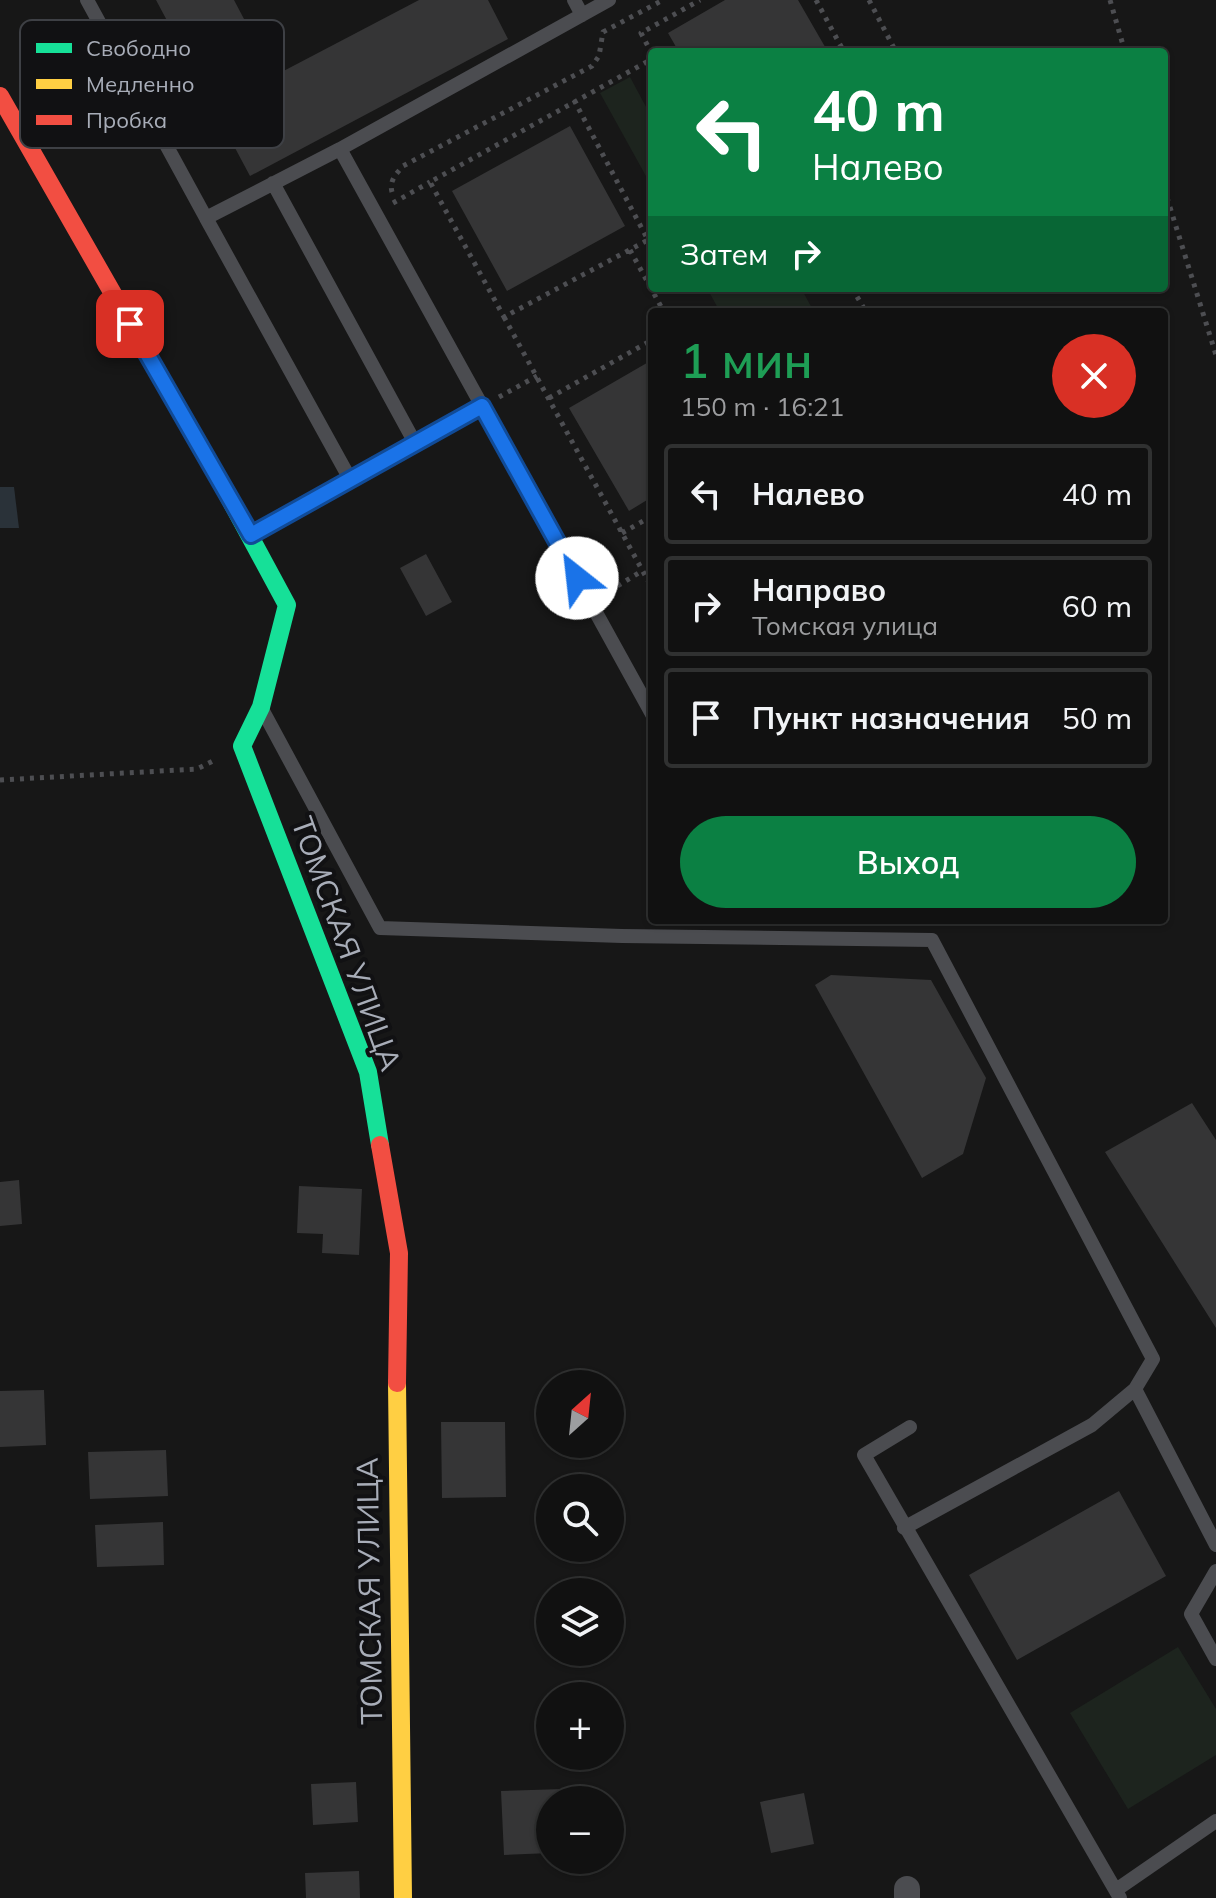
<!DOCTYPE html>
<html lang="ru">
<meta charset="utf-8">
<style>
body{margin:0;font-family:Mulish,sans-serif;background:#1e1f1f;color:#f1f3f6;height:100vh;display:flex;flex-direction:column;font-size:30px;white-space:nowrap}
*{box-sizing:border-box;margin:0}
p{font-size:26px;color:#9c9d9f}
.icon{flex:none;width:44px;height:44px;fill:none;stroke:currentColor;stroke-width:2;stroke-linecap:round;stroke-linejoin:round}
.map{position:relative;flex:1;overflow:hidden}
.drawer{position:absolute;left:648px;top:308px;width:520px;height:616px;display:flex;flex-direction:column;background:#111;border-radius:8px;box-shadow:0 2px 6px #0004,0 0 0 2px #303131}
.drawer>*{flex:none}
.banner{position:absolute;left:648px;top:48px;width:520px;height:244px;border-radius:8px;box-shadow:0 2px 6px #0004,0 0 0 2px #303131;background:#0b8043;color:#fff;overflow:hidden}
.needle{width:52px;rotate:27deg}
.buttons{position:absolute;left:536px;top:1370px;display:grid;gap:16px}
.buttons a{display:grid;place-items:center;width:88px;height:88px;border-radius:50%;background:#111;box-shadow:0 2px 6px #0004,0 0 0 2px #303131;font-size:40px}
.pin{position:absolute;display:grid;place-items:center;width:68px;height:68px;color:#fff;margin:-34px;border-radius:16px;box-shadow:0 4px 12px #0006}
.me{position:absolute;width:88px;margin:-44px;rotate:331deg;stroke-linejoin:round;filter:drop-shadow(0 0 6px #0008)}
.turn{display:flex;align-items:center;gap:28px;height:168px;padding:0 32px;font-size:36px}
.turn .icon{width:104px;height:104px;stroke-width:2.5}
.turn b{display:block;font-size:56px;line-height:68px}
.then{display:flex;align-items:center;height:76px;padding:0 32px;background:#0003;gap:16px;font-size:30px}
.round{display:grid;place-items:center;flex:none;width:84px;height:84px;border-radius:42px;background:#1e1f1f}
.summary{display:flex;align-items:center;justify-content:space-between;height:136px;padding:0 32px}
h1{font-size:48px;font-weight:600;line-height:60px;color:#1e9e55}
.button{display:flex;gap:16px;margin-top:auto;padding:16px 32px}
.button a{flex:1;height:92px;border-radius:48px;background:#0b8043;color:#fff;font-size:32px;font-weight:600;line-height:92px;text-align:center}
ul{padding:0;list-style:none}
li{display:flex;align-items:center;gap:24px;height:100px;margin:0 16px 12px;padding:0 16px;border:4px solid #303131;border-radius:8px}
li div{flex:1}
li b{display:block;font-size:30px}
li em{font-style:normal}
.map>svg:first-child{display:block}
</style>
<div class="map">
<svg width="1216" height="1898" viewBox="0 0 1216 1898">
<rect width="100%" height="100%" fill="#171717"/>
<path fill="#1d241e" d="M630,77L652,118V187L600,93Z
M707,288H801L814,312H720Z
M1178,1647L1216,1709V1755L1128,1809L1070,1713Z"/>
<path fill="#2a3239" d="M0,487H14L19,528H0Z"/>
<path fill="#353536" d="M156,0H234L274,76L419,0H488L508,39L250,176Z
M725,0H798L828,52H679L668,33Z
M570,126L625,226L507,291L452,191Z
M652,360V497L629,511L569,408Z
M426,554L452,602L426,616L400,568Z
M831,975L931,980L986,1078L963,1154L922,1178L815,985Z
M1192,1103L1216,1140V1328L1105,1152Z
M19,1180L22,1224L0,1226V1182Z
M299,1186L362,1189L359,1255L322,1253L323,1234L297,1233Z
M44,1390L46,1445L0,1447V1391Z
M441,1422H505L506,1497L442,1498Z
M166,1450L168,1496L90,1499L88,1452Z
M1119,1491L1166,1576L1017,1660L969,1575Z
M163,1522L164,1565L97,1567L95,1525Z
M356,1782L358,1822L313,1825L311,1784Z
M563,1789L564,1800H550V1853L504,1855L501,1791Z
M804,1793L814,1844L771,1853L760,1802Z
M359,1871L360,1898H306L305,1873Z"/>
<g fill="none" stroke-linecap="round" stroke-linejoin="round">
<path stroke="#4d4e52" stroke-width="5" stroke-dasharray="4 6" stroke-linecap="butt" d="M816,0L844,52
M869,0L896,52
M1110,0L1125,52
M652,54L641,33L700,0
M574,100L648,240L504,317L430,182L652,59
M1164,188L1216,355
M392,192C389,181 396,174 403,166L592,66L599,56L603,32L663,0
M393,203L430,182
M630,250L664,312
M852,288L866,312
M504,317L652,588
M499,397L537,376
M549,398L652,340
M622,533L652,516
M609,591L642,571
M0,780L197,769L213,761"/>
<path stroke="#4b4c50" stroke-width="14" d="M87,0L206,218
M574,0L582,15
M340,149L206,218L350,479
M273,183L415,443
M482,406L340,149L609,0
M251,535L482,406L652,714
M263,711L380,928L622,936L932,940L1153,1359L1135,1389L1092,1425L904,1528
M1135,1389L1216,1545
M910,1427L864,1455L1120,1898
M1216,1571L1191,1614L1216,1659
M1116,1890L1216,1821"/>
<path stroke="#4b4c50" stroke-width="26" d="M907,1898V1889"/>
<path stroke="#16e098" stroke-width="18" d="M220,481L287,605L261,707L242,746L368,1072L380,1145"/>
<path stroke="#ffcf43" stroke-width="18" d="M397,1383L403,1898"/>
<path stroke="#f24e42" stroke-width="18" d="M0,96L220,481
M380,1145L399,1253L397,1383"/>
</g>
<g fill="none" stroke-linecap="round" stroke-linejoin="round">
<defs>
<path id="route" d="M130,324L251,535L482,406L577,578"/>
</defs>
<use href="#route" stroke="#114b97" stroke-width="20"/>
<use href="#route" stroke="#1a73e8" stroke-width="14"/>
</g>
<g text-anchor="middle" stroke-width="8" stroke-linejoin="round" paint-order="stroke">
<g font-size="30" fill="#a8adb8" stroke="#111113">
<text transform="translate(346 944) rotate(70)" y="10">ТОМСКАЯ УЛИЦА</text>
<text transform="translate(370 1591) rotate(-91)" y="10">ТОМСКАЯ УЛИЦА</text>
</g>
</g>
<rect x="20" y="20" width="264" height="128" rx="12" fill="#111113" stroke="#3e4045" stroke-width="2"/>
<rect x="36" y="43" width="36" height="10" fill="#16e098"/>
<rect x="36" y="79" width="36" height="10" fill="#ffcf43"/>
<rect x="36" y="115" width="36" height="10" fill="#f24e42"/>
<g font-size="22" fill="#a8adb8">
<text x="86" y="56">Свободно</text>
<text x="86" y="92">Медленно</text>
<text x="86" y="128">Пробка</text>
</g>
</svg>
<div class="buttons">
<a><svg class="needle" viewBox="-14 -14 28 28"><path d="M0-13l5 13h-10z" fill="#e53935"/><path d="M0 13l5-13h-10z" fill="#9c9d9f"/></svg></a>
<a><svg class="icon" aria-label="search" viewBox="0 0 24 24"><circle cx="10" cy="10" r="6"/><path d="M15 15l6 6"/></svg></a>
<a><svg class="icon" aria-label="layers" viewBox="0 0 24 24"><path d="M12 4l9 5-9 5-9-5zM3 14l9 5 9-5"/></svg></a>
<a>+</a>
<a>−</a>
</div>
<div class="pin" style="left:130px;top:324px;background:#d93025"><svg class="icon" aria-label="arrive" viewBox="0 0 24 24"><path d="M6 21V4h12l-3 4 3 4H6"/></svg></div>
<svg class="me" style="left:577px;top:578px" viewBox="-20 -20 40 40"><circle r="19" fill="#fff"/><path d="M0-13L10 11 0 6-10 11z" fill="#1a73e8"/></svg>
<div class="banner">
<div class="turn"><svg class="icon" aria-label="left" viewBox="0 0 24 24"><path d="M17 20v-9H6M10 6l-5 5 5 5"/></svg><div><b>40 m</b>Налево</div></div>
<div class="then">Затем<svg class="icon" aria-label="right" viewBox="0 0 24 24"><path d="M7 20v-9h11M14 6l5 5-5 5"/></svg></div>
</div>
<section class="drawer">
<div class="summary"><div><h1>1 мин</h1><p>150 m · 16:21</p></div><a class="round" style="background:#d93025;color:#fff"><svg class="icon" aria-label="close" viewBox="0 0 24 24"><path d="M6 6l12 12M18 6L6 18"/></svg></a></div>
<ul>
<li><svg class="icon" aria-label="left" viewBox="0 0 24 24"><path d="M17 20v-9H6M10 6l-5 5 5 5"/></svg><div><b>Налево</b></div><em>40 m</em></li>
<li><svg class="icon" aria-label="right" viewBox="0 0 24 24"><path d="M7 20v-9h11M14 6l5 5-5 5"/></svg><div><b>Направо</b><p>Томская улица</p></div><em>60 m</em></li>
<li><svg class="icon" aria-label="arrive" viewBox="0 0 24 24"><path d="M6 21V4h12l-3 4 3 4H6"/></svg><div><b>Пункт назначения</b></div><em>50 m</em></li>
</ul>
<div class="button"><a>Выход</a></div>
</section>
</div>
